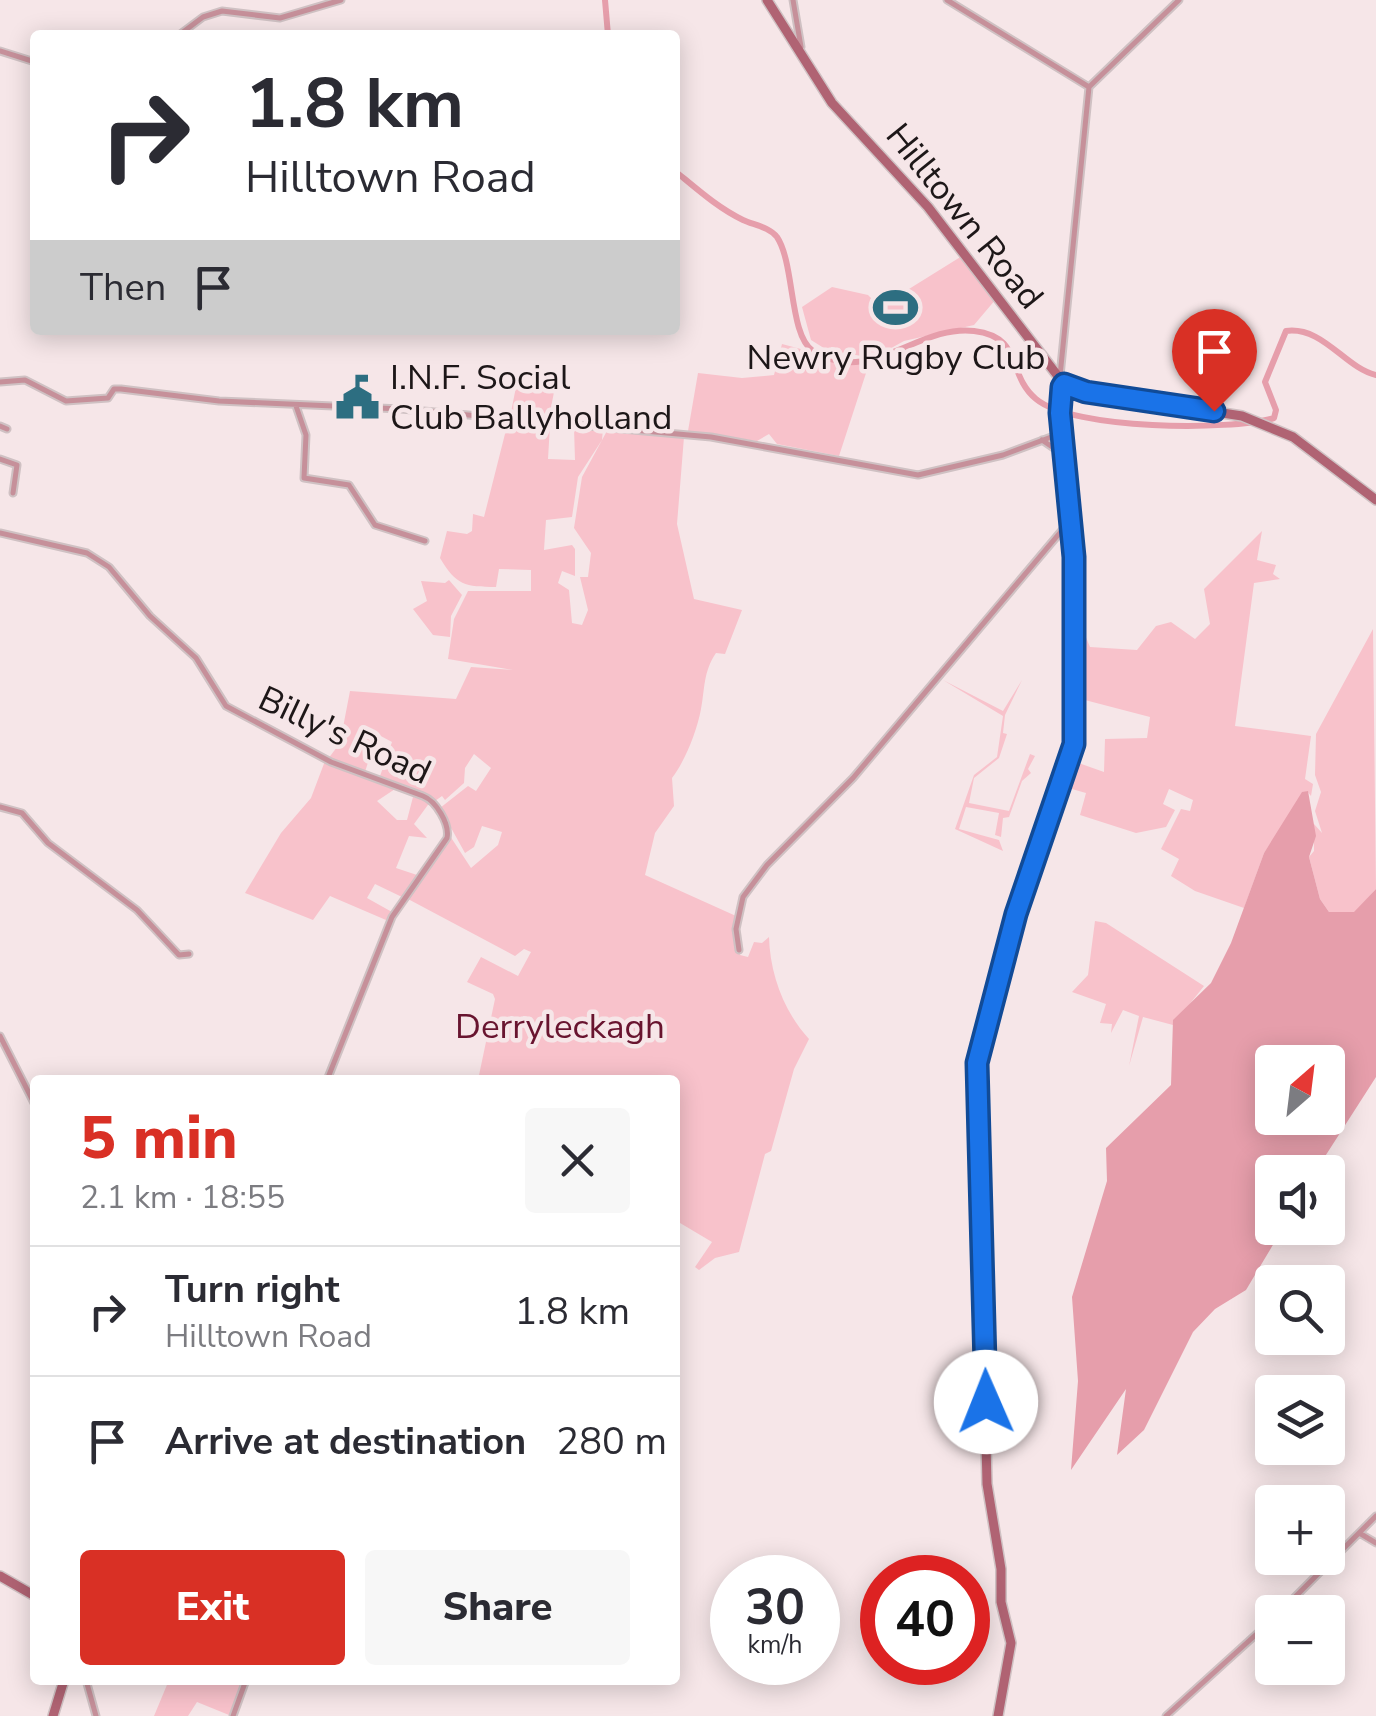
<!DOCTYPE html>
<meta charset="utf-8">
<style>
body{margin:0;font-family:"Nunito Sans",sans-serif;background:#f7f7f7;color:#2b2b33;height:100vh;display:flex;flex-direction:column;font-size:38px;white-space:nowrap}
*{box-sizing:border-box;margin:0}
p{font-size:32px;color:#7c7c81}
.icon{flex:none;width:55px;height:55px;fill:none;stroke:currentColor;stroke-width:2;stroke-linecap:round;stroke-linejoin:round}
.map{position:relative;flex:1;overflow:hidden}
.details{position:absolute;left:30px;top:1075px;width:650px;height:610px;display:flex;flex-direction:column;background:#fff;border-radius:10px;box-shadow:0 5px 25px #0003}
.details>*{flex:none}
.hud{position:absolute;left:30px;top:30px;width:650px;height:305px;border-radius:10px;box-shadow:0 5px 25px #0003;background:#fff;color:#2b2b33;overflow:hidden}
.needle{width:65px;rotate:28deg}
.controls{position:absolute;left:1255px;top:1045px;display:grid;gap:20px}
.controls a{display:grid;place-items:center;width:90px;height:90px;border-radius:10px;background:#fff;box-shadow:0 5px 25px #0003;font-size:50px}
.speed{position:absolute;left:710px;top:1555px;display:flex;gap:20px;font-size:50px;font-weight:700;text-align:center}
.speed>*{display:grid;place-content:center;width:130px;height:130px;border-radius:50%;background:#fff;box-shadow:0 5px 25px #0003;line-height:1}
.speed small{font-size:25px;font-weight:400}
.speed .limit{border:15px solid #d22;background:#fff;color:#111}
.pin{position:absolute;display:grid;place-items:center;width:85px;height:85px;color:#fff;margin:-102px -42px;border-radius:50% 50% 50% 0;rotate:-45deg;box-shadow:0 0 10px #0007}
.pin .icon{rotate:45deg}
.me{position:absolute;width:110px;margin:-55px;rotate:359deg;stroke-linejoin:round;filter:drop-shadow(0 0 8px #0008)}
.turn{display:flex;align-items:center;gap:35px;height:210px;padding:0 50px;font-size:45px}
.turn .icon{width:130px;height:130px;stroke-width:2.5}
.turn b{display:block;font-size:70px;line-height:85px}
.then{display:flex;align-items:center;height:95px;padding:0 50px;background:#0003;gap:20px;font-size:38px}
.round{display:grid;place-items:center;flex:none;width:105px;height:105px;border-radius:10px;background:#f7f7f7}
.overview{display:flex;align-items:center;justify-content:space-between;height:170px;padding:0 50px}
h1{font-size:60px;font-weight:800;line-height:75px;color:#d93025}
.primary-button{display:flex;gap:20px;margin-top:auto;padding:20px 50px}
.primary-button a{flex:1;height:115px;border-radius:10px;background:#d93025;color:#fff;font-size:40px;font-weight:800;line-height:115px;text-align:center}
.primary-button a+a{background:#f7f7f7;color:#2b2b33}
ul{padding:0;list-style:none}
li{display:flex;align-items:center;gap:30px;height:130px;padding:0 50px;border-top:2px solid #e1e1e2}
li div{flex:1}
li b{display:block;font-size:38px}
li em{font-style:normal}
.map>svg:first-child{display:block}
</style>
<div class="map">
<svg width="1376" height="1716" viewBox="0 0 1376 1716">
<rect width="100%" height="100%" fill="#f6e6e8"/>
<path fill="#f8c2cb" d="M962,256L996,299L974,325L904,341L873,358L827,350L811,340L802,307L832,287L868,295L880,307Z
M782,344L868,367L839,456L777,444L769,434L757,441L688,431L698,373L742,378L774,375Z
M516,387L554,392L549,418L510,417Z
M508,422L550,425L548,459L575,460L574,428L603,429L602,440L578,477L572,517L546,520L544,550L572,545L575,549V576L562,571L558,583L569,590L572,623L582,625L588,610L580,577H588L591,553L574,528L582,477L608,429L684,437L677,524L694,599L742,610L725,654L716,653C703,672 705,689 701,709C697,731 685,761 672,778L674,806L655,833L645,875L736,916L740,955L748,957L754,942L762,943L769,937C770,974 784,1012 809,1039L794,1069L771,1151L765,1154L739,1252L715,1258L699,1270L695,1267L712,1242L675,1220V1080H478L495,999L493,994L467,982L481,957L518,976L531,952L524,949L515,956L408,899L450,836L471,868L498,845L502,832L482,826L474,847L465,853L440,808L468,786L476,791L491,768L474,754L465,768L464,783L445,800L442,796L435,801L379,779L392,742L377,734L364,775L328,759L340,743L350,691L456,699L471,667L513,670L448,659L454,619L468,591H531V570L499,569L496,587C465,587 456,585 440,558L447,531L467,534L472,531L473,514L484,517Z
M1262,531L1257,560L1276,565L1273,574L1280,579L1254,583L1235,726L1311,736L1305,779L1313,784L1311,796L1307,791L1264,853L1244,908L1195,891L1171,876L1179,859L1161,849L1181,809L1190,811L1193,800L1169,789L1163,804L1175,810L1166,827L1136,833L1080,815L1086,793L1065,787L1073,761L1104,772L1105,739L1147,738L1150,717L1081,699L1076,693L1080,623L1090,647L1137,650L1156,626L1171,622L1195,639L1210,624L1204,589Z
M449,580L462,595L451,616L450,637L433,635L413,609L427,601L421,581L445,583Z
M1373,629L1376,889L1355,912H1329L1320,899L1309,857L1314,851V824L1322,833L1315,811L1321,792L1315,775L1316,734Z
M943,680L1003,711L1022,680L1005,715L1003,733L1007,734L999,758L974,778L969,803L1009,811L1030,754L1035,756L1028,769L1031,773L1022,781L1009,817L1003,818L1001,837L995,835L999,813L966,807L959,829L999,840L1003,851L955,829L974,775L997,757L1003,716Z
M325,761L395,789L377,801L397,820H407L413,797L430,802L414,824L427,838L409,836L396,868L417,875L402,897L375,884L367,898L392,912L386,920L330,896L313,920L245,893L281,833L311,798Z
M1095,921L1106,923L1204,986L1173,1025L1143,1017L1129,1066L1139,1016L1123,1010L1111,1033L1112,1024L1100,1023L1106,1004L1072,992L1088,975Z
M169,1680H244L229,1715L197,1702L188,1716H154Z"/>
<path fill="#e69eab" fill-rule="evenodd" d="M1308,791L1316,836L1309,857L1320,899L1329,912H1354L1376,889V1077L1315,1172H1272V1228H1283L1246,1290L1215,1309L1193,1332L1144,1430L1117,1455L1126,1389L1071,1470L1078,1381L1072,1297L1107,1181L1106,1148L1171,1085L1173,1020L1211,983L1231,943L1264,853L1302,792ZM1272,1062H1328V1118H1272Z"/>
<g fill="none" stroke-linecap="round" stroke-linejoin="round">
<path stroke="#e69eab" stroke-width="6" d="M605,0L608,35
M675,171C697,189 718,208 743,220C754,225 769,227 777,237C795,264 789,336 813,351C870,387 918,324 974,331C1024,337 1006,374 1036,399C1073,430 1230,431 1274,418L1276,410L1265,382L1286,331C1323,326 1345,368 1376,375"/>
<defs>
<path id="street" d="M793,0L801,47
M947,0L1089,87
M179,35L203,17L222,11L280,18L341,0
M0,51L35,62
M1060,376L1089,87L1179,0
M0,382L25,380L66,401L108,398L114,389H121L219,401L401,409L711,437L918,475L1003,455L1062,433
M296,406L306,435L304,478L349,485L375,525L425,541
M0,426L7,429
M1042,440L1064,455
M0,459L17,465L13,493
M0,533L87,553L109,567L150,616L196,658L226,706L331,762L423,796C436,801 450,824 447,838L392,917L327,1080
M0,807L22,813L48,843L137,910L179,955L189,954
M739,950L736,929L743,897L767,865L853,778L1069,522
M0,1036L35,1105
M1361,1534L1376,1543
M1280,1612L1376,1516
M86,1680L96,1716
M233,1716L246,1680
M1166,1716L1272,1620"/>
<path id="secondary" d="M767,0L832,103L928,207L1064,384L1086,392L1242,416L1293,437L1376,500
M0,1576L35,1596
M53,1716L64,1680
M998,1716L1011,1643L1001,1602V1569L987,1484L977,1069L1016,914L1075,745V557L1060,413L1064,384"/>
</defs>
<use href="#street" stroke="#cfc1c3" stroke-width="9"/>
<use href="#secondary" stroke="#cfc1c3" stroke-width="12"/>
<use href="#street" stroke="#c6909a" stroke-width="5"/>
<use href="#secondary" stroke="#b06373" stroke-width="9"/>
</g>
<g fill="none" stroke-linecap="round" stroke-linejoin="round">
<defs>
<path id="route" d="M986,1402L977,1063L1016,914L1074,744V557L1060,413L1062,387L1064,384L1086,392L1214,411"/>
</defs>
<use href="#route" stroke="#114b97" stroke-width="25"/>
<use href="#route" stroke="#1a73e8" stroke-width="18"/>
</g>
<defs>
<symbol id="stadium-bare" viewBox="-9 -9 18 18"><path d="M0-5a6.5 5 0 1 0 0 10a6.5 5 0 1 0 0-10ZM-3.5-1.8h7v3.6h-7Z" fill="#2d6e81" stroke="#f6e6e8" stroke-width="2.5" paint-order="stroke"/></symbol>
<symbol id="civic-bare" viewBox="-9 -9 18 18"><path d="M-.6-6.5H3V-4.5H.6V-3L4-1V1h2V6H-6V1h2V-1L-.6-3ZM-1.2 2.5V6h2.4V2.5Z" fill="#2d6e81" stroke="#f6e6e8" stroke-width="2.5" paint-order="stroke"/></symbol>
</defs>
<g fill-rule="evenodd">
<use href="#stadium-bare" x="864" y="276" width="63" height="63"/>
<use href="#civic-bare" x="326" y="366" width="63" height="63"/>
</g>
<g text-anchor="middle" stroke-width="9" stroke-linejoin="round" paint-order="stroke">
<g font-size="35" fill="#1d1718" stroke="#f6e6e8">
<text transform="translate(965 216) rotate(51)" y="12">Hilltown Road</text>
<text transform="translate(345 735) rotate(25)" y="12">Billy's Road</text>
</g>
<g font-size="35" fill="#1d1718" stroke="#f6e6e8">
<text x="896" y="369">Newry Rugby Club</text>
<text x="390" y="389" text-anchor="start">I.N.F. Social<tspan x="390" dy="40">Club Ballyholland</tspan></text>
</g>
<g font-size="35" fill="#68142f" stroke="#f6e6e8">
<text x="560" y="1038">Derryleckagh</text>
</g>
</g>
</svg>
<div class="controls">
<a><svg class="needle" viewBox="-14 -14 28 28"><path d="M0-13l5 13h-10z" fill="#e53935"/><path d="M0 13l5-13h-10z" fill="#7c7c81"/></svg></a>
<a><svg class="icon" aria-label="sound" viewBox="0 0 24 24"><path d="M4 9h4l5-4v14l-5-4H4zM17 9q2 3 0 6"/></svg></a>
<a><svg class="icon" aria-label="search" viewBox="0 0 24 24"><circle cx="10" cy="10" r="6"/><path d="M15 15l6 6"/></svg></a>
<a><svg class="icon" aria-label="layers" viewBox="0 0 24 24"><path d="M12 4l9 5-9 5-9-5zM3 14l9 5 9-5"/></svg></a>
<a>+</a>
<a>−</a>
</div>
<div class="speed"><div>30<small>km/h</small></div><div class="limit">40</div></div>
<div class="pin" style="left:1214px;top:411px;background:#d93025"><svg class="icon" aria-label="arrive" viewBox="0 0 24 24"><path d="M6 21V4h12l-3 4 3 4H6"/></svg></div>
<svg class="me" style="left:986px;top:1402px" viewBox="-20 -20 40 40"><circle r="19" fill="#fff"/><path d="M0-13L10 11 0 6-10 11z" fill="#1a73e8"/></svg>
<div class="hud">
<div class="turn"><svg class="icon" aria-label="right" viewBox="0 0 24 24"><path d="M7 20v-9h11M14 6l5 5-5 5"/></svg><div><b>1.8 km</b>Hilltown Road</div></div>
<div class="then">Then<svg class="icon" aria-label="arrive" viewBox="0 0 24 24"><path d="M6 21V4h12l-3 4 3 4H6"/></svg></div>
</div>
<section class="details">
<div class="overview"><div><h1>5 min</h1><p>2.1 km · 18:55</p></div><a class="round"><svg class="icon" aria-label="close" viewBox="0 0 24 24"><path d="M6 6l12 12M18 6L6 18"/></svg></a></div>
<ul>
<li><svg class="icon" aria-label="right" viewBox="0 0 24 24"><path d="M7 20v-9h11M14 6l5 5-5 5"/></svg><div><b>Turn right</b><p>Hilltown Road</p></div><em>1.8 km</em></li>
<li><svg class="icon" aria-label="arrive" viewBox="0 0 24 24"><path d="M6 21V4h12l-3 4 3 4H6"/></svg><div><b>Arrive at destination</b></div><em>280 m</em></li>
</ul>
<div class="primary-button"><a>Exit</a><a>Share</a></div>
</section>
</div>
